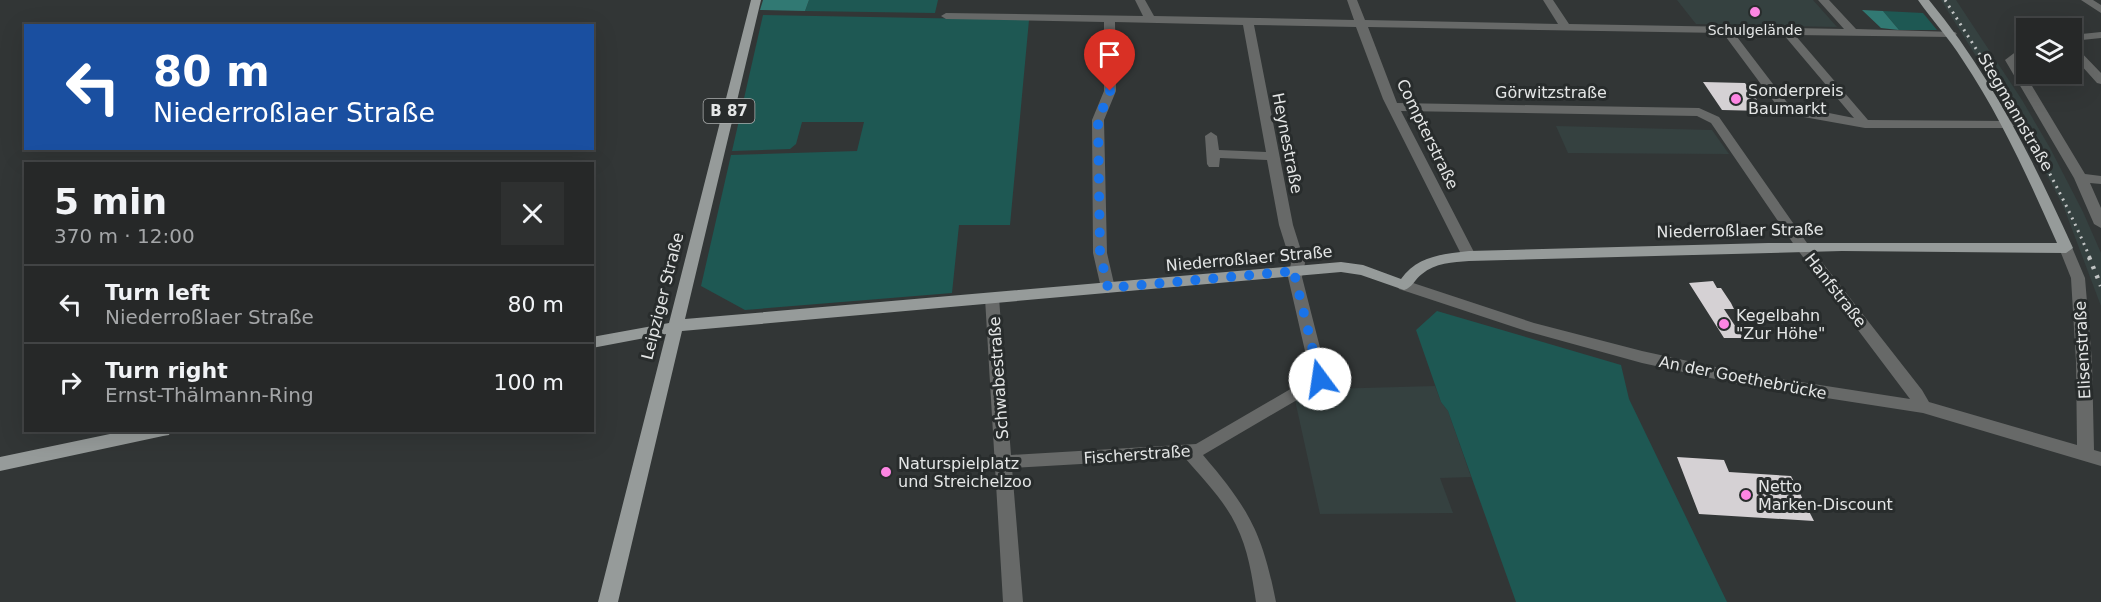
<!DOCTYPE html>
<meta charset="utf-8">
<style>
body{margin:0;font-family:"DejaVu Sans",sans-serif;background:#2e3030;color:#f1f3f6;height:100vh;display:flex;flex-direction:column;font-size:22px;white-space:nowrap}
*{box-sizing:border-box;margin:0}
p{font-size:20px;color:#a4a6a8}
.icon{flex:none;width:33px;height:33px;fill:none;stroke:currentColor;stroke-width:2;stroke-linecap:round;stroke-linejoin:round}
.map{position:relative;flex:1;overflow:hidden}
.sheet{position:absolute;left:24px;top:162px;width:570px;height:270px;display:flex;flex-direction:column;background:#262828;border-radius:0px;box-shadow:0 6px 24px #0002,0 0 0 2px #424445}
.sheet>*{flex:none}
.hud{position:absolute;left:24px;top:24px;width:570px;height:126px;border-radius:0px;box-shadow:0 6px 24px #0002,0 0 0 2px #424445;background:#1a4fa0;color:#fff;overflow:hidden}
.tools{position:absolute;left:2016px;top:18px;display:grid;gap:12px}
.tools a{display:grid;place-items:center;width:66px;height:66px;border-radius:0px;background:#262828;box-shadow:0 6px 24px #0002,0 0 0 2px #424445;font-size:30px}
.pin{position:absolute;display:grid;place-items:center;width:51px;height:51px;color:#fff;margin:-62px -26px;border-radius:50% 50% 50% 0;rotate:-45deg;box-shadow:0 0 6px #0007}
.pin .icon{rotate:45deg}
.me{position:absolute;width:66px;margin:-33px;rotate:346deg;stroke-linejoin:round;filter:drop-shadow(0 0 4px #0008)}
.turn{display:flex;align-items:center;gap:21px;height:126px;padding:0 30px;font-size:27px}
.turn .icon{width:78px;height:78px;stroke-width:2.5}
.turn b{display:block;font-size:42px;line-height:51px}
.round{display:grid;place-items:center;flex:none;width:63px;height:63px;border-radius:0px;background:#2e3030}
.overview{display:flex;align-items:center;justify-content:space-between;height:102px;padding:0 30px}
h1{font-size:36px;font-weight:700;line-height:45px}
ul{padding:0;list-style:none}
li{display:flex;align-items:center;gap:18px;height:78px;padding:0 30px;border-top:2px solid #424445}
li div{flex:1}
li b{display:block;font-size:22px}
li em{font-style:normal}
.map>svg:first-child{display:block}
</style>
<div class="map">
<svg width="2101" height="602" viewBox="0 0 2101 602">
<rect width="100%" height="100%" fill="#323636"/>
<path fill="#354140" d="M1677,0H1813L1837,27L1696,24Z
M1941,0H1956L2022,100L2050,148L2083,212L2101,253V306L2064,208L2032,146Z
M1556,126L1712,130L1729,154L1568,153Z
M1435,386L1441,402L1448,411L1471,477L1440,478L1453,513L1320,514L1295,400L1330,397L1328,389Z"/>
<path fill="#1e5853" d="M809,0H938L935,13L805,11Z
M1883,11L1923,13L1937,30H1899Z
M763,15L1029,20L1010,225H959L952,293L745,310L701,286L731,155L857,151L864,122H802L796,144L790,149L732,151Z
M1437,311L1621,365L1629,399L1727,602H1516L1448,411L1441,402L1416,330Z"/>
<path fill="#317973" d="M763,0H809L805,11L760,10Z
M1862,10L1883,11L1899,30L1881,28Z"/>
<path fill="#d5d1d4" d="M1703,82L1745,83L1765,111L1722,110Z
M1713,281L1717,288H1721L1731,303L1734,309H1724L1743,338H1724L1689,283Z
M1677,457L1724,460L1729,472L1791,476L1814,521L1699,514Z"/>
<g fill="none" stroke-linecap="round" stroke-linejoin="round">
<path fill="#676968" fill-rule="evenodd" d="M1135,0H1145L1154,16L1354,20L1347,0H1357L1365,20L1558,24L1543,0H1553L1569,24L1844,29L1818,0H1829L1856,29L1955,32L1957,34L1951,37L1795,35L1868,120L2008,121L2012,122L2014,125L2012,128H1865L1787,114L1781,111L1723,33L1368,27L1397,103L1699,108L1719,117L1807,243L1922,390L1929,402L2077,445L2076,362L2071,278L2059,248L2061,245H2071L2085,278L2092,362L2094,450L2101,452V466L1923,413L1743,385L1642,363L1526,331L1399,289L1397,285L1404,280L1534,323L1642,351L1743,373L1910,399L1797,249L1711,123L1697,116L1401,111L1476,256L1469,261L1462,256L1383,99L1356,27L1254,25L1293,225L1305,263L1302,277L1328,379L1326,383L1203,455C1249,509 1262,532 1276,602H1256C1252,576 1248,549 1236,525C1224,500 1203,479 1185,458L1012,468L1023,602H1003L985,298L987,294H997L999,298L1011,455L1196,444L1311,377L1288,277L1291,263L1279,225L1267,160L1220,158L1219,167H1209L1207,164L1205,136L1211,132L1217,136L1219,150L1266,152L1243,25L1115,22L1116,91L1104,120L1107,253L1115,288L1108,293L1101,288L1093,253L1092,120L1104,91V22L946,19L941,16L946,13L1143,16ZM1734,33L1783,34L1854,118L1789,105Z
M2081,0H2093L2101,5V13Z
M2101,32V38L2072,41V35Z
M2026,44V53L2017,61L2085,174L2101,176V184L2090,183L2101,208V228L2094,224L2074,178L2005,60Z
M2072,46L2076,47L2101,73V84L2097,83L2072,55Z"/>
<path fill="#969b9a" fill-rule="evenodd" d="M751,0H761L685,319L1341,262L1363,265L1401,279C1417,256 1443,254 1469,251L1768,243H2057C2029,180 2001,117 1962,59C1949,38 1932,20 1918,0H1929C1991,75 2033,160 2073,248L2066,253L1842,251L1469,261C1453,262 1435,263 1422,274C1415,279 1412,288 1404,290L1361,275L1341,272L682,331L618,602H598L666,334L592,348V337L669,323Z
M129,430H171L169,435L163,436L0,471V457Z"/>
<path stroke="#c1c4c4" stroke-width="3" stroke-dasharray="2 5" stroke-linecap="butt" d="M1945,0C1998,83 2052,167 2090,258"/>
<path stroke="#c1c4c4" stroke-width="4.5" stroke-dasharray="3 7" stroke-linecap="butt" d="M2089,257L2101,286"/>
</g>
<g fill="none" stroke-linecap="round" stroke-linejoin="round">
<path stroke="#1a73e8" stroke-width="10" stroke-dasharray="0 18" d="M1110,91L1098,120L1100,253L1108,288L1296,271L1295,277L1320,379"/>
</g>
<g fill="#fd86e3" stroke="#282c2c" stroke-width="2">
<circle cx="1755" cy="12" r="6"/>
<circle cx="1736" cy="99" r="6"/>
<circle cx="1724" cy="324" r="6"/>
<circle cx="886" cy="472" r="6"/>
<circle cx="1746" cy="495" r="6"/>
</g>
<g text-anchor="middle" stroke-width="6" stroke-linejoin="round" paint-order="stroke">
<g font-size="14" fill="#e4e6e6" stroke="#282c2c">
<text x="1755" y="35">Schulgelände</text>
</g>
<rect fill="#282c2c" stroke="#acaeae" stroke-width="1.5" x="703.5" y="99" width="51" height="24" rx="4.5"/>
<g font-size="15" font-weight="bold" fill="#e4e6e6">
<text x="729" y="116">B 87</text>
</g>
<g font-size="16" fill="#e4e6e6" stroke="#282c2c" text-anchor="start">
<text x="1748" y="96">Sonderpreis<tspan x="1748" dy="18">Baumarkt</tspan></text>
<text x="1736" y="321">Kegelbahn<tspan x="1736" dy="18">"Zur Höhe"</tspan></text>
<text x="898" y="469">Naturspielplatz<tspan x="898" dy="18">und Streichelzoo</tspan></text>
<text x="1758" y="492">Netto<tspan x="1758" dy="18">Marken-Discount</tspan></text>
</g>
<g font-size="16" fill="#e4e6e6" stroke="#282c2c">
<text x="1551" y="98">Görwitzstraße</text>
<text transform="translate(2016 112) rotate(60)" y="6">Stegmannstraße</text>
<text transform="translate(1428 134) rotate(64)" y="6">Compterstraße</text>
<text transform="translate(1288 143) rotate(79)" y="6">Heynestraße</text>
<text transform="translate(1740 230) rotate(-1)" y="6">Niederroßlaer Straße</text>
<text transform="translate(1249 258) rotate(-5)" y="6">Niederroßlaer Straße</text>
<text transform="translate(1836 290) rotate(52)" y="6">Hanfstraße</text>
<text transform="translate(662 296) rotate(-76)" y="6">Leipziger Straße</text>
<text transform="translate(2082 350) rotate(-93)" y="6">Elisenstraße</text>
<text transform="translate(1743 377) rotate(11)" y="6">An der Goethebrücke</text>
<text transform="translate(998 378) rotate(-94)" y="6">Schwabestraße</text>
<text transform="translate(1137 454) rotate(-4)" y="6">Fischerstraße</text>
</g>
</g>
</svg>
<div class="tools">
<a><svg class="icon" aria-label="layers" viewBox="0 0 24 24"><path d="M12 4l9 5-9 5-9-5zM3 14l9 5 9-5"/></svg></a>
</div>
<div class="pin" style="left:1110px;top:91px;background:#d93025"><svg class="icon" aria-label="arrive" viewBox="0 0 24 24"><path d="M6 21V4h12l-3 4 3 4H6"/></svg></div>
<svg class="me" style="left:1320px;top:379px" viewBox="-20 -20 40 40"><circle r="19" fill="#fff"/><path d="M0-13L10 11 0 6-10 11z" fill="#1a73e8"/></svg>
<div class="hud">
<div class="turn"><svg class="icon" aria-label="left" viewBox="0 0 24 24"><path d="M17 20v-9H6M10 6l-5 5 5 5"/></svg><div><b>80 m</b>Niederroßlaer Straße</div></div>
</div>
<section class="sheet">
<div class="overview"><div><h1>5 min</h1><p>370 m · 12:00</p></div><a class="round"><svg class="icon" aria-label="close" viewBox="0 0 24 24"><path d="M6 6l12 12M18 6L6 18"/></svg></a></div>
<ul>
<li><svg class="icon" aria-label="left" viewBox="0 0 24 24"><path d="M17 20v-9H6M10 6l-5 5 5 5"/></svg><div><b>Turn left</b><p>Niederroßlaer Straße</p></div><em>80 m</em></li>
<li><svg class="icon" aria-label="right" viewBox="0 0 24 24"><path d="M7 20v-9h11M14 6l5 5-5 5"/></svg><div><b>Turn right</b><p>Ernst-Thälmann-Ring</p></div><em>100 m</em></li>
</ul>
</section>
</div>
